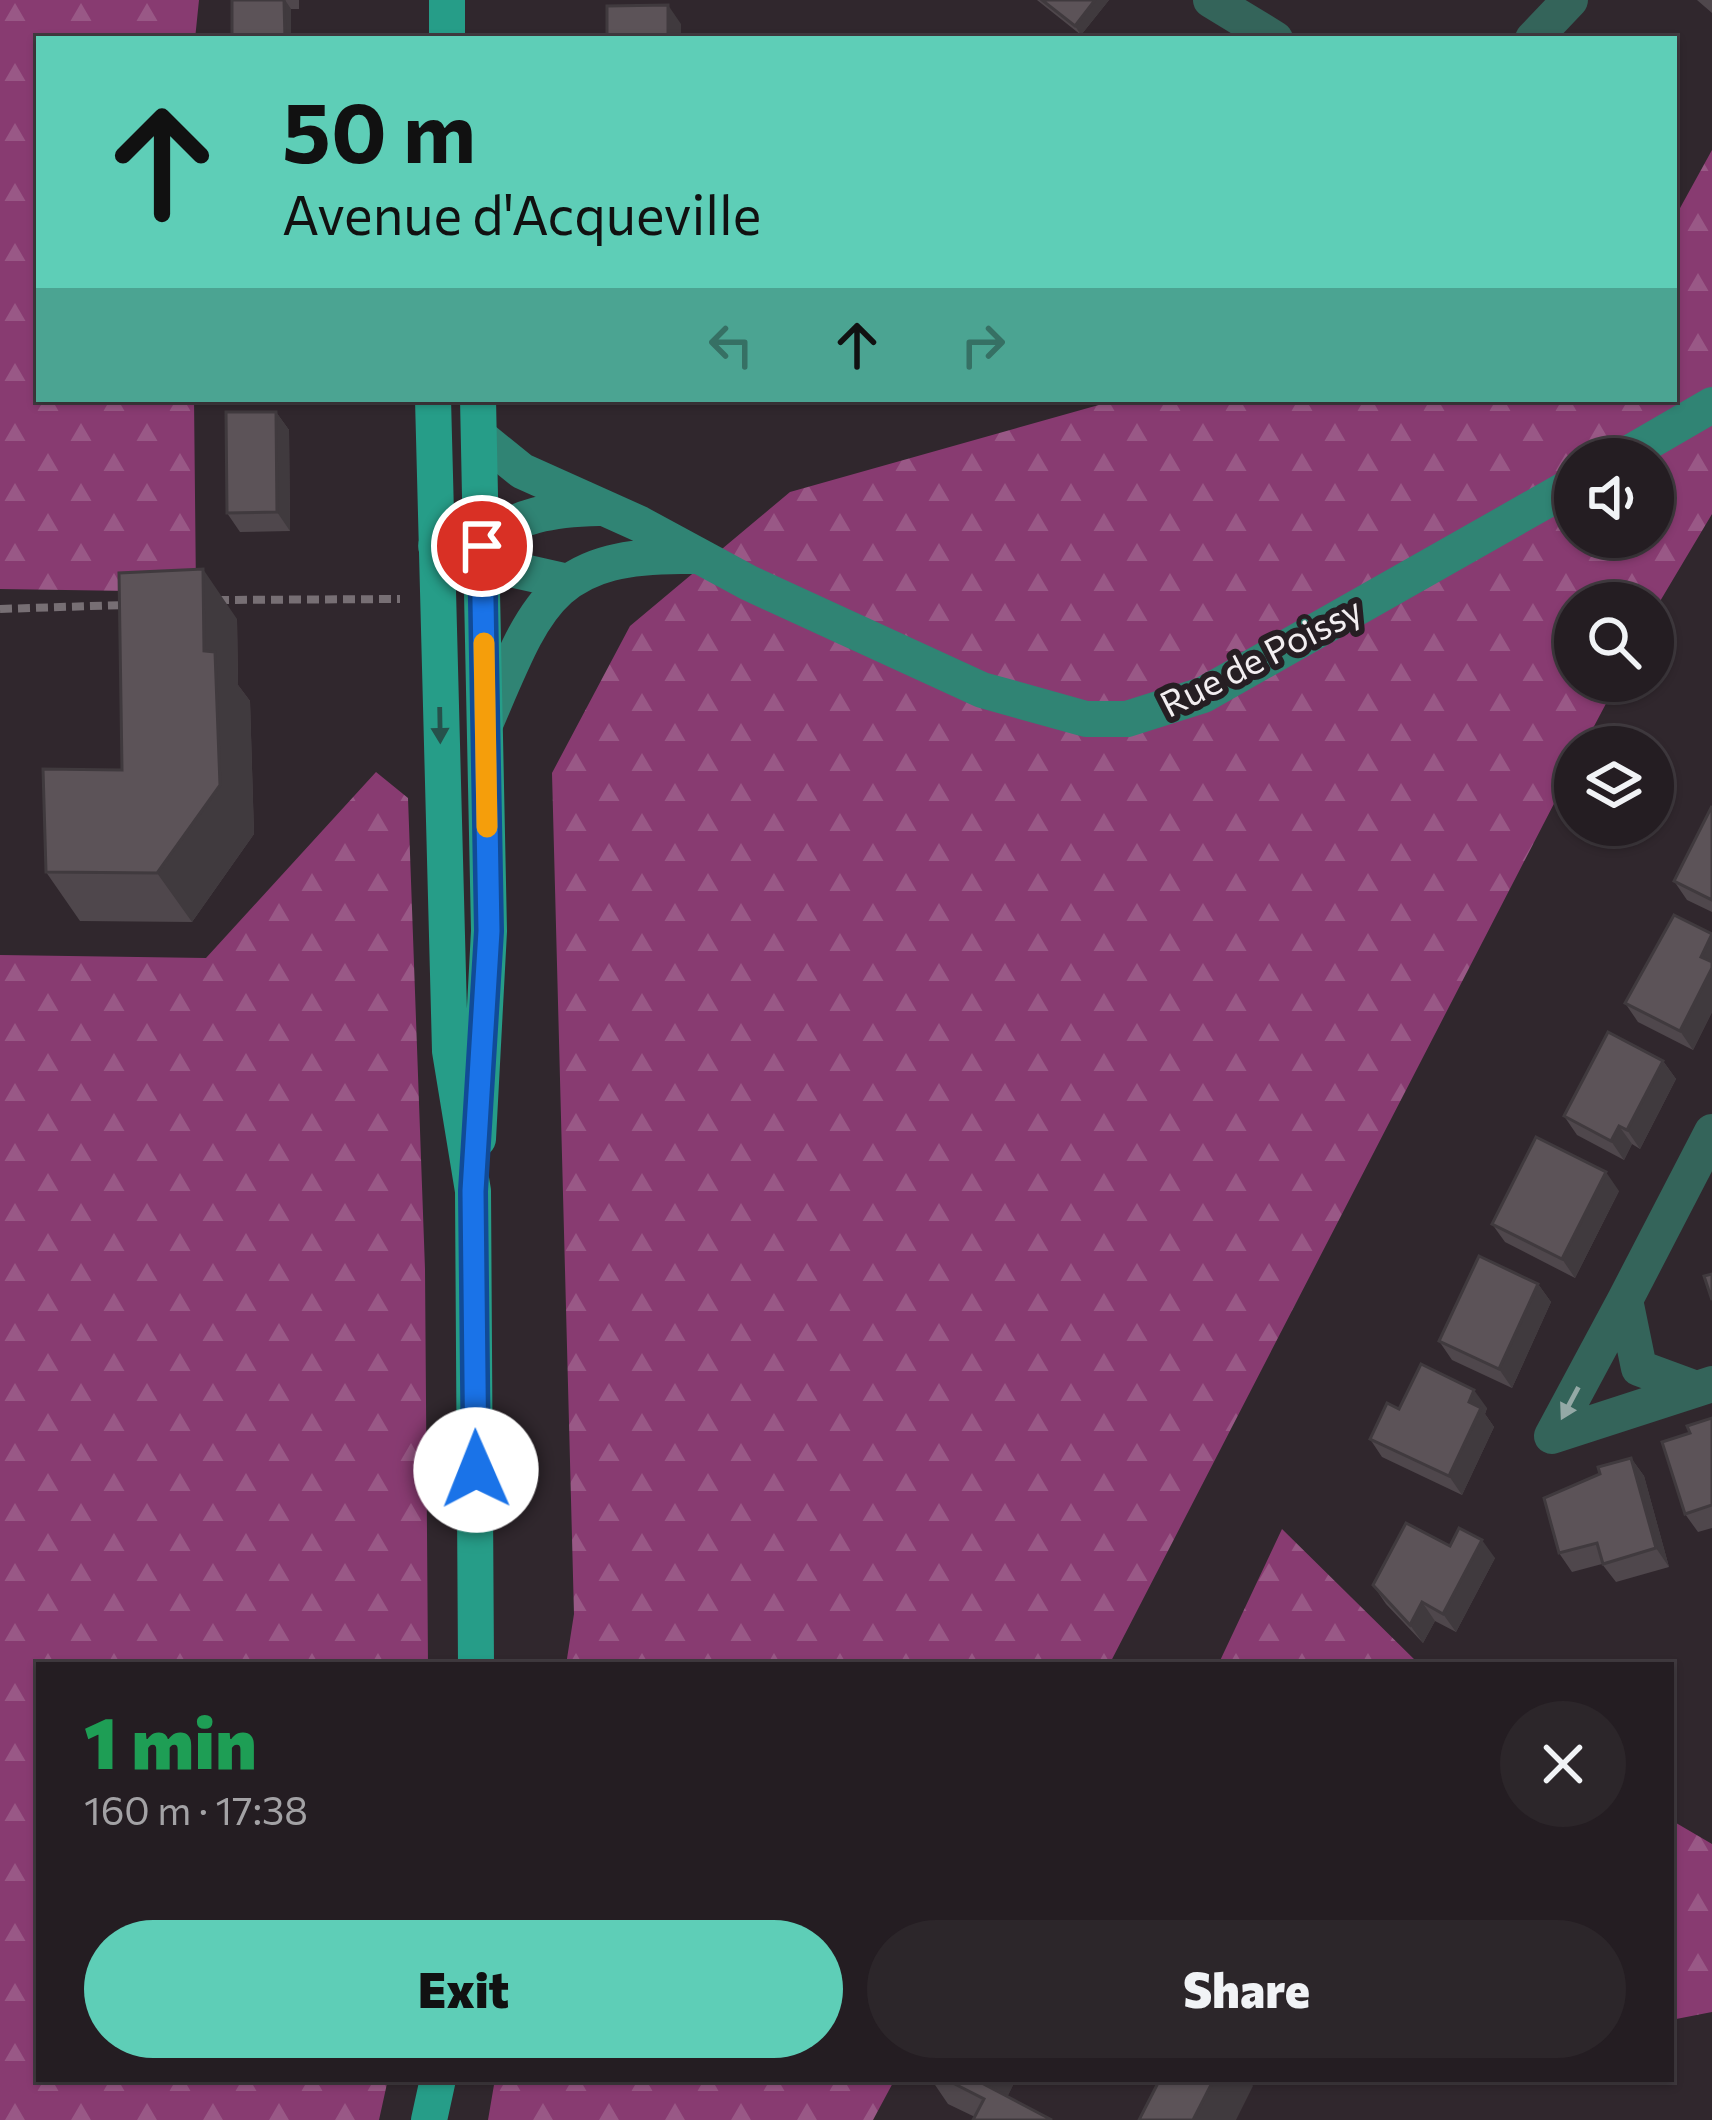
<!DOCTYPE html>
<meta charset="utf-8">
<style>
body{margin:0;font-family:Commissioner,sans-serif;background:#2c262a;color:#f1f3f6;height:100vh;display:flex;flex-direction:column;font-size:45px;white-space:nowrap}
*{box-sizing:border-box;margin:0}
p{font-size:39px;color:#a3a2a5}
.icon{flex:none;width:66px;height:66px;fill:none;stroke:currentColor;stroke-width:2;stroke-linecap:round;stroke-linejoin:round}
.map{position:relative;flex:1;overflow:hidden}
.panel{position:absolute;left:36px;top:1662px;width:1638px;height:420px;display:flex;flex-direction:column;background:#241d22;border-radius:0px;box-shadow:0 3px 9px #0004,0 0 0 3px #413b40}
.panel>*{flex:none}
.hud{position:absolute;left:36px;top:36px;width:1641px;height:366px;border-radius:0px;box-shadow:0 3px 9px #0004,0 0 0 3px #413b40;background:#5eceb7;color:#111;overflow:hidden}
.buttons{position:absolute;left:1554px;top:438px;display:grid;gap:24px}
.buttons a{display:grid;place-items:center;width:120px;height:120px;border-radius:50%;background:#241d22;box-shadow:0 3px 9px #0004,0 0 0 3px #413b40;font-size:60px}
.pin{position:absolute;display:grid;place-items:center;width:102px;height:102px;color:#fff;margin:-51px;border:6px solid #fff;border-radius:50%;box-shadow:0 3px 12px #0007}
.me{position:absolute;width:132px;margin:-66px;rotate:359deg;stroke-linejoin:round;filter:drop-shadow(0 0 9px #0008)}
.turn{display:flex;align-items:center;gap:42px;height:252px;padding:0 48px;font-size:54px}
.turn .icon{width:156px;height:156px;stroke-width:2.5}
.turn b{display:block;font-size:84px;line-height:102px}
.lanes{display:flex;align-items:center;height:114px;padding:0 48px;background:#0003;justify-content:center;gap:60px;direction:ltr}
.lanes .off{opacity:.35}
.round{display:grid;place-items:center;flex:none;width:126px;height:126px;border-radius:63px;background:#2c262a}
.summary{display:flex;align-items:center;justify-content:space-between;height:204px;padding:0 48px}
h1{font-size:72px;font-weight:800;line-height:90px;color:#1e9e55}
.button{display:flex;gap:24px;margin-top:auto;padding:24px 48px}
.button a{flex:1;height:138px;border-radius:72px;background:#5eceb7;color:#111;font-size:48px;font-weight:800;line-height:138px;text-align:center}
.button a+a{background:#2c262a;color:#f1f3f6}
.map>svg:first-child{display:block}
</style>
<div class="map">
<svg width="1712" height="2120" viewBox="0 0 1712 2120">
<defs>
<pattern id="forest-firs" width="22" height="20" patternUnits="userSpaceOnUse" patternTransform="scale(3)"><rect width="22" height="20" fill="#883b71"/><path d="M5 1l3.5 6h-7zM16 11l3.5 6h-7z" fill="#995886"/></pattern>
</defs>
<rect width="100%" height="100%" fill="#30272d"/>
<path fill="url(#forest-firs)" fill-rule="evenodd" d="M0,0H199L195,39H39V399H194L196,592L0,589Z
M1712,150V514L1653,613V603H1575V681H1618L1583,747H1575V763L1109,1665H566L574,1614L552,773L630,626L790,492L1120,399H1674V219ZM1575,459H1653V537H1575Z
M376,772L408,798L425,1269L428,1665H39V2079H388L379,2120H0V955L206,958Z
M1282,1529L1420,1665H1218Z
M1671,1820L1712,1844V2012L1671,2020Z
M495,2079H895L873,2120H488Z"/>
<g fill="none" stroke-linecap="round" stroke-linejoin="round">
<path stroke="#776f74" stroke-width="8" stroke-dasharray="12 6" stroke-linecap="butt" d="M217,600L400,599
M0,609L124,605"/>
<path stroke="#34645a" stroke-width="36" d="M1211,0L1275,39
M1533,39L1570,0
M1625,1300L1552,1436L1712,1384
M1696,1389L1639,1368L1625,1300L1712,1132"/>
<path stroke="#308474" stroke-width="36" d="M480,437L522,471L640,524L749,583L982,690L1086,719H1127L1203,695L1575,484
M1619,459L1712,405
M436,546H482L501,567L564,581
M482,546C512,514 556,509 599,508
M486,722C537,603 551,553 692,556"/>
<path stroke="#269d88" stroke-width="36" d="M447,0V39
M433,399L450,1051L473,1191L476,1665
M478,1139L489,931L478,399
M429,2120L438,2079"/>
</g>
<path fill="#4f474c" d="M232,0H299V9H291V39H232Z
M1037,0H1109L1081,35Z
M1697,0H1712V13Z
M276,412L289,430L290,531L240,532L227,513Z
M237,619L238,685L250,701L254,834L192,922L80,921L46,872Z
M1712,806V912L1687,900L1674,881Z
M1712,934V1012L1693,1050L1638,1022L1625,1003Z
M1663,1061L1676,1079L1640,1149L1632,1144L1624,1160L1577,1135L1564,1116Z
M1619,1191L1575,1278L1505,1242L1492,1224Z
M1538,1284L1551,1302L1512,1388L1452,1360L1439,1341Z
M1487,1408L1485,1414L1494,1427L1462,1495L1382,1457L1370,1439L1399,1409Z
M1712,1418V1528L1698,1532L1685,1514L1690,1433Z
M1631,1458L1644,1476L1669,1567L1616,1582L1602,1564L1572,1572L1559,1553L1600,1474Z
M1450,1546L1495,1558L1456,1632L1435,1621L1423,1643L1386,1604L1373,1585Z
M931,2079H1016L1007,2097L975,2117L948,2104Z"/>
<path fill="#403a3e" d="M285,0L291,9V39H285Z
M1095,0H1109L1081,35L1075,26Z
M668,5L681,24V39H668Z
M276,412L289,430L290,531L277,512Z
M203,569L237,619L238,685L250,701L254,834L192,922L157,873L204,651Z
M1712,935V1012L1693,1050L1680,1031L1701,957Z
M1663,1061L1676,1079L1640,1149L1627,1130Z
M1619,1126L1632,1144L1624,1160L1611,1141Z
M1606,1172L1619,1191L1575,1278L1562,1259Z
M1538,1284L1551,1302L1512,1388L1499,1369Z
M1474,1390L1487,1408L1485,1414L1494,1427L1462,1495L1449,1476L1469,1402Z
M1631,1458L1644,1476L1669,1567L1656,1548Z
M1482,1540L1495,1558L1456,1632L1443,1614Z
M1422,1602L1435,1621L1423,1643L1410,1625Z
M974,2079H1016L998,2116Z
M1214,2079H1249L1253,2086L1236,2120H1193Z"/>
<path fill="#5c5358" stroke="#403a3e" stroke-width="3" d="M232,0H284L285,39H232Z
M1042,0H1095L1075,26Z
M668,5V39H624L625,36H607V6Z
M226,412H276L277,512L227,513Z
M203,569L204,651L215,652L220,785L157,873L46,872L43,769L122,770L119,573Z
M1712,806V900L1674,881Z
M1674,915L1712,934L1701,957L1712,962V968L1680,1031L1625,1003Z
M1608,1032L1663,1061L1627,1130L1619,1126L1611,1141L1564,1116Z
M1536,1137L1606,1172L1562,1259L1492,1224Z
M1479,1256L1538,1284L1499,1369L1439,1341Z
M1712,1274V1300L1704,1276Z
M1421,1364L1474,1390L1469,1402L1481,1408L1449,1476L1370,1439L1387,1403L1399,1409Z
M1712,1418V1505L1685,1514L1662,1442L1690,1433L1687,1426Z
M1631,1458L1656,1548L1603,1564L1597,1543L1559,1553L1544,1498L1600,1474L1598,1467Z
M1406,1523L1450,1546L1459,1528L1482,1540L1443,1614L1422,1602L1410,1625L1373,1585Z
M945,2079H974L1052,2120H973L984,2099Z
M1160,2079H1214L1193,2120H1139Z"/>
<defs><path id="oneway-solid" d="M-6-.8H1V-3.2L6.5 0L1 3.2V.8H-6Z" transform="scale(3)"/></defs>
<use fill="#26514b" href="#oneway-solid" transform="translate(440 725) rotate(89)"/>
<use fill="#94a9a6" href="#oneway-solid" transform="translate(1570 1403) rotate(118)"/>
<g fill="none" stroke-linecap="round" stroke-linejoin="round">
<defs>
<path id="route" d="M476,1470L473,1191L489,931L482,546"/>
</defs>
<use href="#route" stroke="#114b97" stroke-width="30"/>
<use href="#route" stroke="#1a73e8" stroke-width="21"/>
<path stroke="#f59e0b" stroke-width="21" d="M484,643L487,827"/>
</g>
<g text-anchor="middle" stroke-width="12" stroke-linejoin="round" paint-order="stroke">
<g font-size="36" fill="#f3eef1" stroke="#261e23">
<text transform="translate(1261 657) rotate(-27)" y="13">Rue de Poissy</text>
</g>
</g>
</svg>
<div class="buttons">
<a><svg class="icon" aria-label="sound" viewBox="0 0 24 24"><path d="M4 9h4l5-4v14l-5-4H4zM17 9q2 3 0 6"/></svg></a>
<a><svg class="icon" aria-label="search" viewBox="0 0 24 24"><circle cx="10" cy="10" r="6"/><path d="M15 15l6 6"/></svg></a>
<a><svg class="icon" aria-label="layers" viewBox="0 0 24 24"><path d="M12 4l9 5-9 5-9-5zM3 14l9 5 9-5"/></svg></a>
</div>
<div class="pin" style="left:482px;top:546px;background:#d93025"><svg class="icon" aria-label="arrive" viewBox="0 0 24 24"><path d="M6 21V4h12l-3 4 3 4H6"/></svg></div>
<svg class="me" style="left:476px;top:1470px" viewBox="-20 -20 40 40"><circle r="19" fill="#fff"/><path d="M0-13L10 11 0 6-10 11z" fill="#1a73e8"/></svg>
<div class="hud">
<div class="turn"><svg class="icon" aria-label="ahead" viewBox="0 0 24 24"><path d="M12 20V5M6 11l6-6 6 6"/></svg><div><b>50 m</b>Avenue d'Acqueville</div></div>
<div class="lanes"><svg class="icon off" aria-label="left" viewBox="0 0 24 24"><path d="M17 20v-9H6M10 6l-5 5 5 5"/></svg><svg class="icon" aria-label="ahead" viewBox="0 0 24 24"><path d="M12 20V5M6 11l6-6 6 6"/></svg><svg class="icon off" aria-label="right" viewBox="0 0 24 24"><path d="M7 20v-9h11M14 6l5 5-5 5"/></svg></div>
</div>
<section class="panel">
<div class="summary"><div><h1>1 min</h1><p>160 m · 17:38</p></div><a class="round"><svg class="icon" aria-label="close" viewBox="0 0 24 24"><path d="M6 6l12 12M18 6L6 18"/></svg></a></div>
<div class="button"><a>Exit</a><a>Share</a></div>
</section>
</div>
